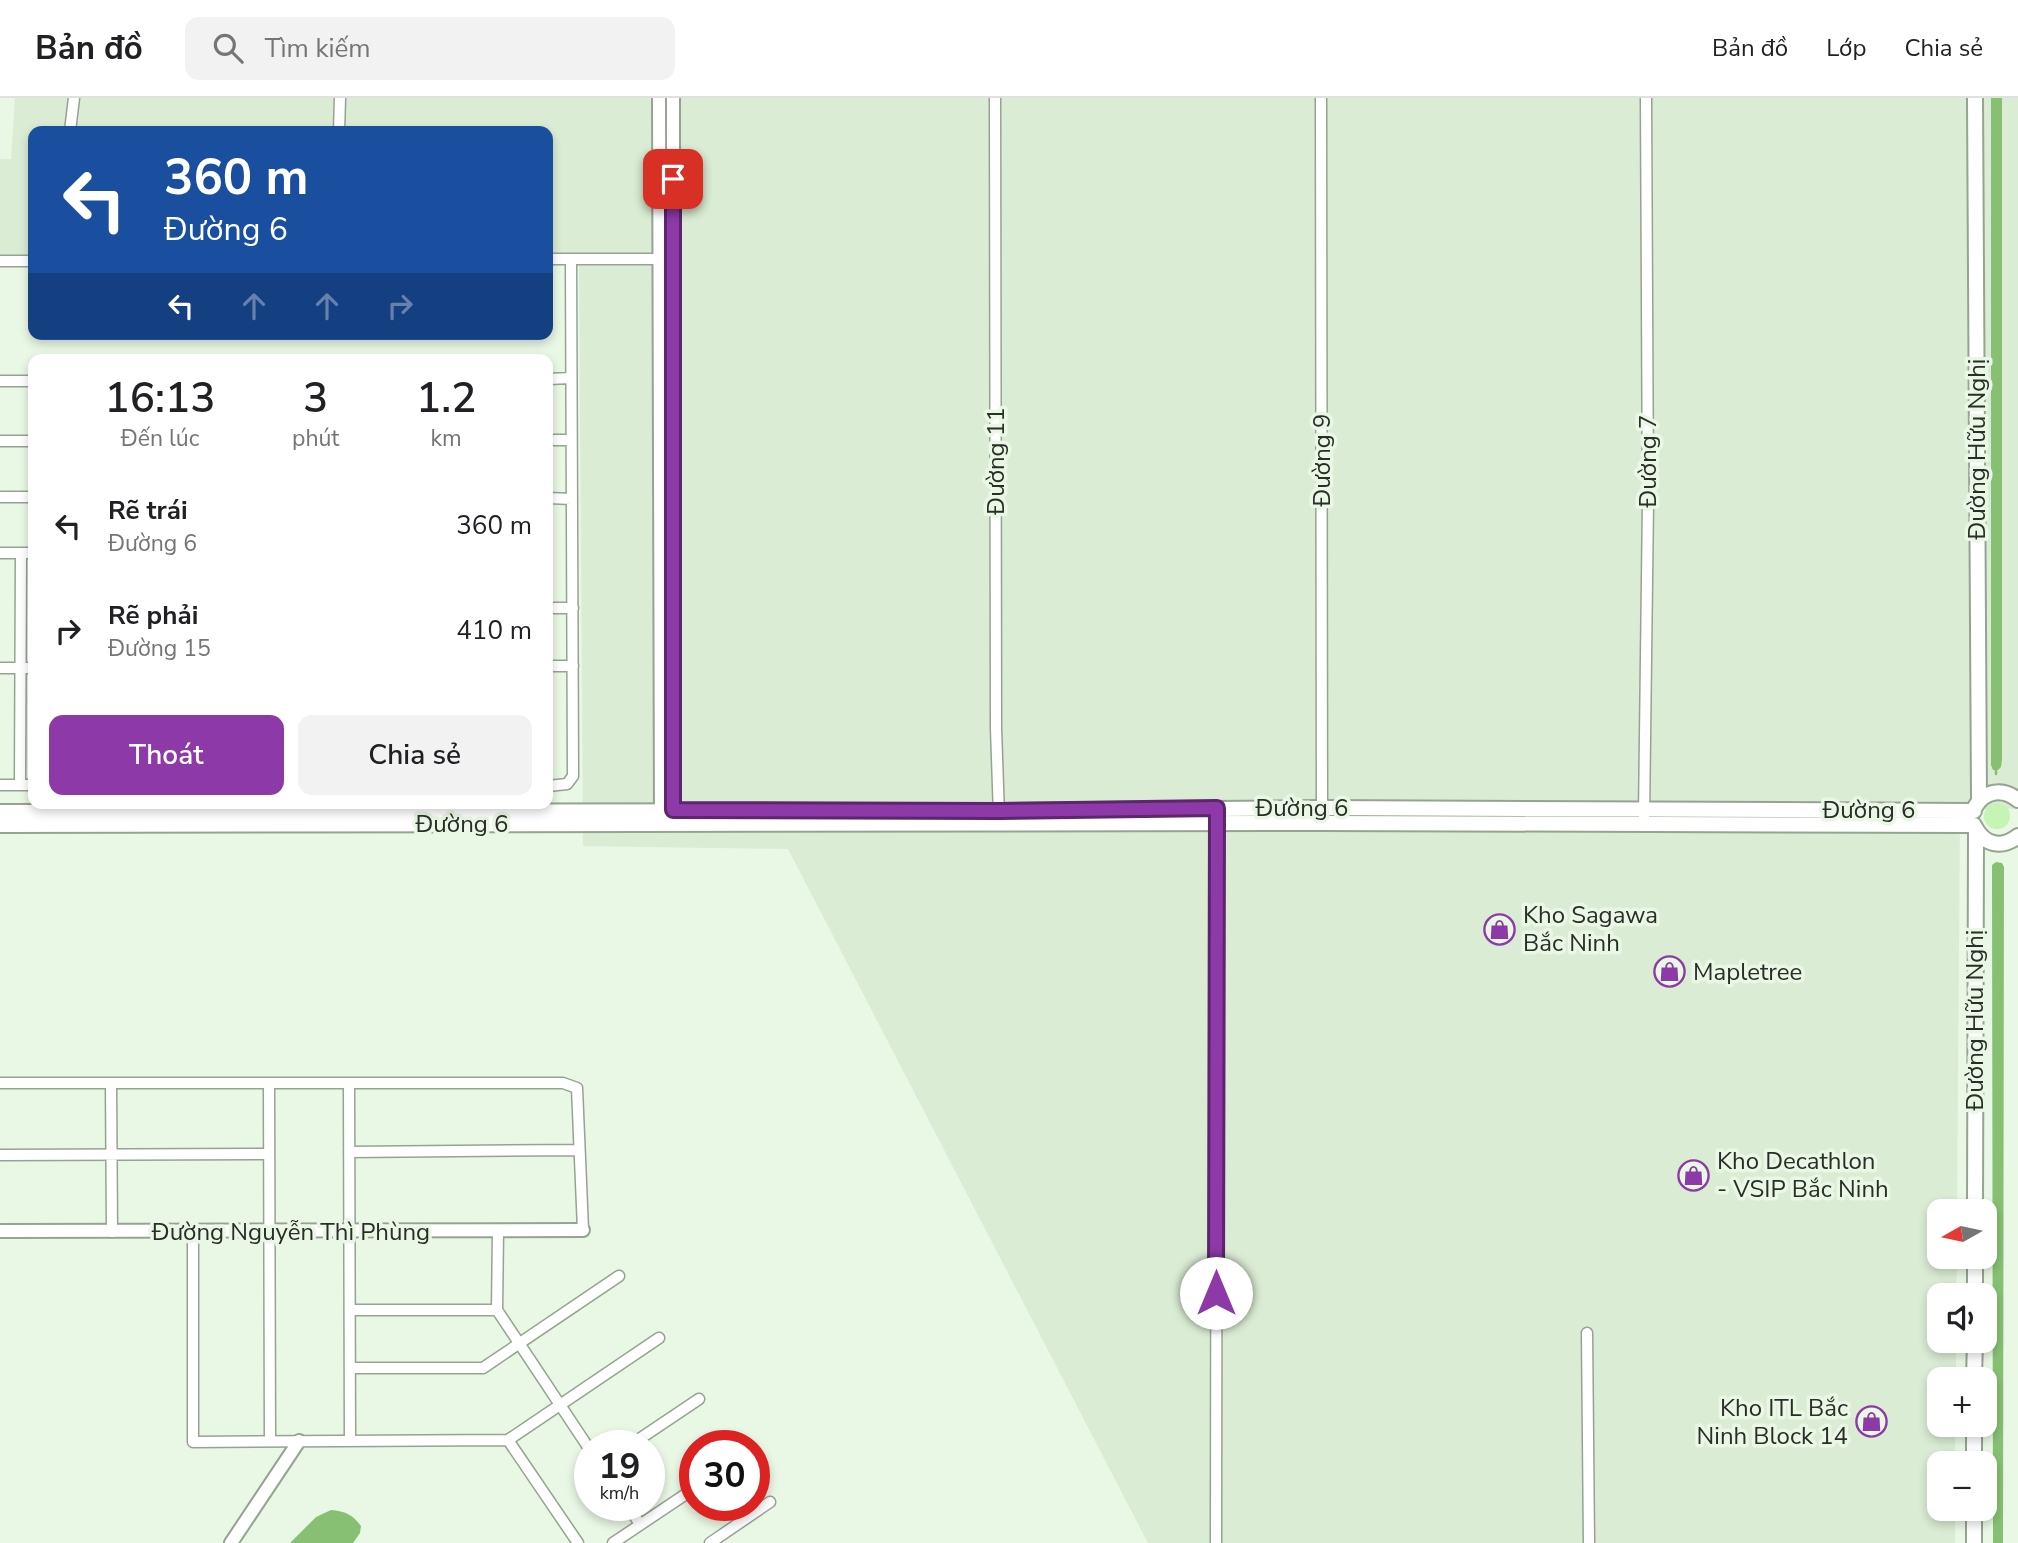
<!DOCTYPE html>
<html lang="vi">
<meta charset="utf-8">
<style>
body{margin:0;font-family:"Nunito Sans",sans-serif;background:#f2f2f2;color:#202124;height:100vh;display:flex;flex-direction:column;font-size:26px;white-space:nowrap}
*{box-sizing:border-box;margin:0}
p{font-size:23px;color:#757577}
.icon{flex:none;width:38px;height:38px;fill:none;stroke:currentColor;stroke-width:2;stroke-linecap:round;stroke-linejoin:round}
.map{position:relative;flex:1;overflow:hidden}
.panel{position:absolute;left:28px;top:256px;width:525px;height:455px;display:flex;flex-direction:column;background:#fff;border-radius:14px;box-shadow:0 4px 10px #0003}
.panel>*{flex:none}
.guide{position:absolute;left:28px;top:28px;width:525px;height:214px;border-radius:14px;box-shadow:0 4px 10px #0003;background:#1a4fa0;color:#fff;overflow:hidden}
.needle{width:46px;rotate:261deg}
.tools{position:absolute;left:1927px;top:1101px;display:grid;gap:14px}
.tools a{display:grid;place-items:center;width:70px;height:70px;border-radius:14px;background:#fff;box-shadow:0 4px 10px #0003;font-size:35px}
.speed{position:absolute;left:574px;top:1332px;display:flex;gap:14px;font-size:35px;font-weight:700;text-align:center}
.speed>*{display:grid;place-content:center;width:91px;height:91px;border-radius:50%;background:#fff;box-shadow:0 4px 10px #0003;line-height:1}
.speed small{font-size:18px;font-weight:400}
.speed .limit{border:10px solid #d22;background:#fff;color:#111}
.pin{position:absolute;display:grid;place-items:center;width:60px;height:60px;color:#fff;margin:-30px;border-radius:14px;box-shadow:0 4px 10px #0006}
.me{position:absolute;width:77px;margin:-38px;rotate:0deg;stroke-linejoin:round;filter:drop-shadow(0 0 5px #0008)}
.turn{display:flex;align-items:center;gap:24px;height:147px;padding:0 21px;font-size:32px}
.turn .icon{width:91px;height:91px;stroke-width:2.5}
.turn b{display:block;font-size:49px;line-height:60px}
.lanes{display:flex;align-items:center;height:66px;padding:0 21px;background:#0003;justify-content:center;gap:35px;direction:ltr}
.lanes .off{opacity:.35}
.eta{display:flex;justify-content:space-evenly;align-items:center;height:119px;text-align:center}
.eta b{font-size:42px;font-weight:600;line-height:49px}
.primary-button{display:flex;gap:14px;margin-top:auto;padding:14px 21px}
.primary-button a{flex:1;height:80px;border-radius:14px;background:#8d39a7;color:#fff;font-size:28px;font-weight:600;line-height:80px;text-align:center}
.primary-button a+a{background:#f2f2f2;color:#202124}
ul{padding:0;list-style:none}
li{display:flex;align-items:center;gap:21px;height:105px;padding:0 21px}
li div{flex:1}
li b{display:block;font-size:26px}
li em{font-style:normal}
header{display:flex;align-items:center;gap:42px;box-sizing:border-box;height:98px;padding:0 35px;background:#fff;border-bottom:2px solid #e0e0e0}
header strong{font-size:33px}
nav{display:flex;gap:38px;margin-inline-start:auto;font-size:24px}
.search{width:490px;height:63px;background:#f2f2f2;display:flex;align-items:center;gap:18px;box-sizing:border-box;padding:0 24px;border-radius:14px;color:#757577;font-size:26px}
.map>svg:first-child{display:block}
</style>
<header>
<strong>Bản đồ</strong>
<div class="search"><svg class="icon" aria-label="search" viewBox="0 0 24 24"><circle cx="10" cy="10" r="6"/><path d="M15 15l6 6"/></svg>Tìm kiếm</div>
<nav><a>Bản đồ</a><a>Lớp</a><a>Chia sẻ</a></nav>
</header>
<div class="map">
<svg width="2018" height="1445" viewBox="0 0 2018 1445">
<rect width="100%" height="100%" fill="#e9f7e5"/>
<path fill="#daecd3" d="M15,0H2018V711H1960L1957,1113H1939V1158L1957,1159L1956,1197H1939V1242L1956,1243V1281H1939V1326L1955,1327V1365H1939V1410L1955,1411V1445H1148L788,751L583,748L579,160H548V33H33V160H0V61H11Z"/>
<path fill="#c5f4b4" d="M1984 718a13 13 0 1 1 26 0a13 13 0 1 1-26 0Z"/>
<path fill="#88c073" d="M1991,0H2002V662L2001,669L1998,672H1993L1991,667Z
M1996,764L2002,765L2004,769L2003,1445H1993L1992,784V767Z
M331,1412C345,1413 353,1417 361,1428L360,1435L353,1445H290L316,1419Z"/>
<g fill="none" stroke-linecap="round" stroke-linejoin="round">
<path stroke="#88c073" stroke-width="2.5" d="M1996,668V676"/>
<defs>
<path id="minor" d="M995,0L996,630L999,718
M1321,0L1322,725
M70,33L74,0
M339,33L340,0
M548,161H673
M0,163H33
M548,281L571,280
M0,283H33
M548,342H571
M0,343H33
M0,399H33
M548,400L572,401
M0,455H33
M548,510H573
M548,568H573
M0,570H33
M0,687H33
M20,687L21,455
M548,688L567,686L573,678L571,161
M1644,718L1648,403L1646,0
M0,985H563L577,990L583,1132
M111,985L112,1134
M269,985L270,1343
M349,985L350,1343
M349,1054L579,1052
M0,1057L269,1056
M498,1133L497,1212L590,1352
M193,1134V1344L508,1342L659,1240
M350,1212H497
M1587,1235L1589,1445
M351,1270H483L619,1178
M508,1342L578,1445
M629,1348L699,1301
M627,1407L640,1426
M613,1445L695,1390
M710,1445L770,1404
M1216,1445L1217,721"/>
<path id="tertiary" d="M659,0L661,721
M673,721V0
M0,1133L583,1132
M231,1445L299,1343"/>
<path id="secondary" d="M1975,0L1979,703
M1975,709C1985,692 2003,690 2018,702
M0,714L999,713L1322,710L1974,713
M0,727L1322,725L1974,727
M1975,729C1984,747 2002,751 2018,738
M1975,1113L1976,732
M1975,1197V1158
M1974,1281L1975,1242
M1974,1365V1326
M1974,1445V1410"/>
</defs>
<use href="#minor" stroke="#96a392" stroke-width="13"/>
<use href="#tertiary" stroke="#96a392" stroke-width="16"/>
<use href="#secondary" stroke="#96a392" stroke-width="18"/>
<use href="#minor" stroke="#fff" stroke-width="10"/>
<use href="#tertiary" stroke="#fff" stroke-width="12"/>
<use href="#secondary" stroke="#fff" stroke-width="14"/>
</g>
<g fill="none" stroke-linecap="round" stroke-linejoin="round">
<defs>
<path id="route" d="M673,81V712L999,713L1217,710L1216,1195"/>
</defs>
<use href="#route" stroke="#5c256d" stroke-width="18"/>
<use href="#route" stroke="#8d39a7" stroke-width="12"/>
</g>
<defs>
<symbol id="shop-ring" viewBox="-11 -11 22 22"><circle r="9.5" fill="#e9f7e5" stroke="#8d39a7" stroke-width="1.5"/><path d="M-5-2.5h2.3a2.7 3.5 0 0 1 5.4 0H5L5.5 6h-11ZM-1.5-2.5h3a1.5 2.3 0 0 0-3 0Z" fill="#8d39a7"/></symbol>
</defs>
<g fill-rule="evenodd">
<use href="#shop-ring" x="1482" y="814" width="35" height="35"/>
<use href="#shop-ring" x="1652" y="856" width="35" height="35"/>
<use href="#shop-ring" x="1676" y="1060" width="35" height="35"/>
<use href="#shop-ring" x="1854" y="1306" width="35" height="35"/>
</g>
<g text-anchor="middle" stroke-width="7" stroke-linejoin="round" paint-order="stroke">
<g font-size="24" fill="#292e27" stroke="#e9f7e5">
<text transform="translate(1977 351) rotate(-90)" y="8">Đường Hữu Nghị</text>
<text transform="translate(1322 362) rotate(-90)" y="8">Đường 9</text>
<text transform="translate(996 363) rotate(-90)" y="8">Đường 11</text>
<text transform="translate(1648 363) rotate(-90)" y="8">Đường 7</text>
<text x="1302" y="718">Đường 6</text>
<text x="1869" y="720">Đường 6</text>
<text x="462" y="734">Đường 6</text>
<text transform="translate(1975 922) rotate(-90)" y="8">Đường Hữu Nghị</text>
<text x="291" y="1142">Đường Nguyễn Thì Phùng</text>
</g>
<g font-size="24" fill="#292e27" stroke="#e9f7e5" text-anchor="start">
<text x="1523" y="825">Kho Sagawa<tspan x="1523" dy="28">Bắc Ninh</tspan></text>
<text x="1693" y="882">Mapletree</text>
<text x="1717" y="1071">Kho Decathlon<tspan x="1717" dy="28">- VSIP Bắc Ninh</tspan></text>
<text x="1848" y="1318" text-anchor="end">Kho ITL Bắc<tspan x="1848" dy="28">Ninh Block 14</tspan></text>
</g>
</g>
</svg>
<div class="tools">
<a><svg class="needle" viewBox="-14 -14 28 28"><path d="M0-13l5 13h-10z" fill="#e53935"/><path d="M0 13l5-13h-10z" fill="#757577"/></svg></a>
<a><svg class="icon" aria-label="sound" viewBox="0 0 24 24"><path d="M4 9h4l5-4v14l-5-4H4zM17 9q2 3 0 6"/></svg></a>
<a>+</a>
<a>−</a>
</div>
<div class="speed"><div>19<small>km/h</small></div><div class="limit">30</div></div>
<div class="pin" style="left:673px;top:81px;background:#d93025"><svg class="icon" aria-label="arrive" viewBox="0 0 24 24"><path d="M6 21V4h12l-3 4 3 4H6"/></svg></div>
<svg class="me" style="left:1216px;top:1195px" viewBox="-20 -20 40 40"><circle r="19" fill="#fff"/><path d="M0-13L10 11 0 6-10 11z" fill="#8d39a7"/></svg>
<div class="guide">
<div class="turn"><svg class="icon" aria-label="left" viewBox="0 0 24 24"><path d="M17 20v-9H6M10 6l-5 5 5 5"/></svg><div><b>360 m</b>Đường 6</div></div>
<div class="lanes"><svg class="icon" aria-label="left" viewBox="0 0 24 24"><path d="M17 20v-9H6M10 6l-5 5 5 5"/></svg><svg class="icon off" aria-label="ahead" viewBox="0 0 24 24"><path d="M12 20V5M6 11l6-6 6 6"/></svg><svg class="icon off" aria-label="ahead" viewBox="0 0 24 24"><path d="M12 20V5M6 11l6-6 6 6"/></svg><svg class="icon off" aria-label="right" viewBox="0 0 24 24"><path d="M7 20v-9h11M14 6l5 5-5 5"/></svg></div>
</div>
<section class="panel">
<div class="eta">
<div><b>16:13</b><p>Đến lúc</p></div>
<div><b>3</b><p>phút</p></div>
<div><b>1.2</b><p>km</p></div>
</div>
<ul>
<li><svg class="icon" aria-label="left" viewBox="0 0 24 24"><path d="M17 20v-9H6M10 6l-5 5 5 5"/></svg><div><b>Rẽ trái</b><p>Đường 6</p></div><em>360 m</em></li>
<li><svg class="icon" aria-label="right" viewBox="0 0 24 24"><path d="M7 20v-9h11M14 6l5 5-5 5"/></svg><div><b>Rẽ phải</b><p>Đường 15</p></div><em>410 m</em></li>
</ul>
<div class="primary-button"><a>Thoát</a><a>Chia sẻ</a></div>
</section>
</div>
